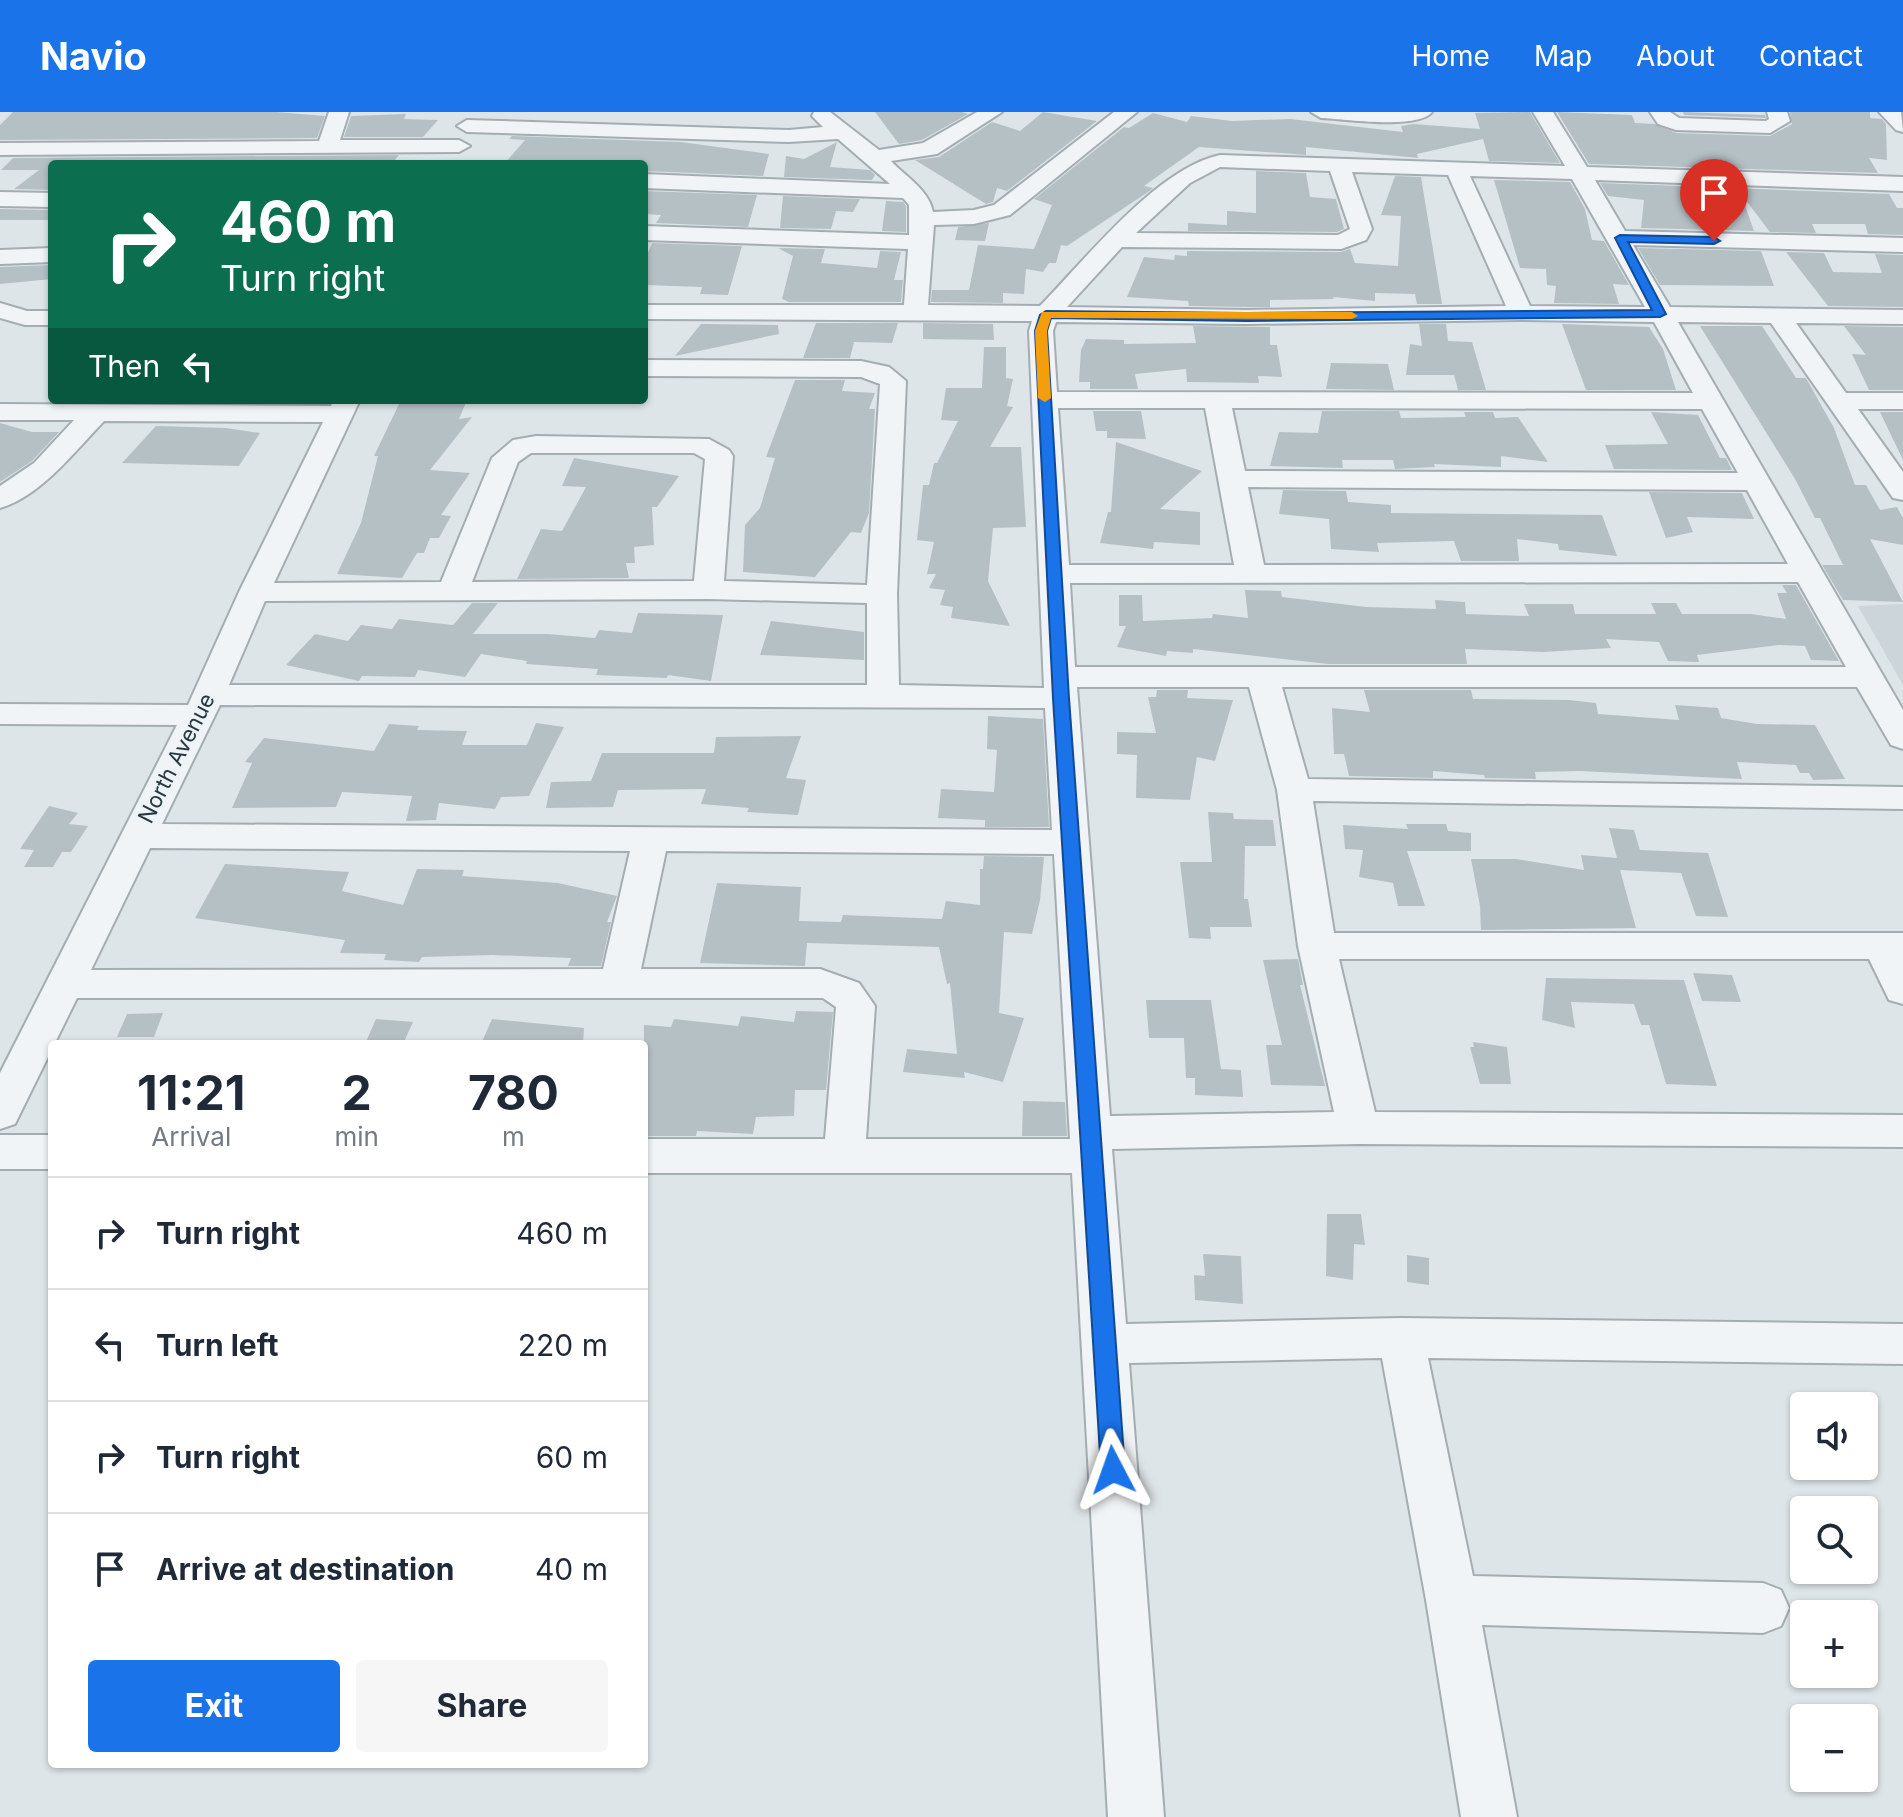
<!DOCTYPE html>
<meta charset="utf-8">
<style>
body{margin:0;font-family:Inter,sans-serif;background:#f6f6f7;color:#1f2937;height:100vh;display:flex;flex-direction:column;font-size:30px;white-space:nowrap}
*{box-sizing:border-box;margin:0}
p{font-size:26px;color:#747a83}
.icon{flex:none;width:44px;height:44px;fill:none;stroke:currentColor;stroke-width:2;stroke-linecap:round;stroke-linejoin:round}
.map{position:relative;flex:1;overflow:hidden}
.details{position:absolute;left:48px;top:928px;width:600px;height:728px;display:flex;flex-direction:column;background:#fff;border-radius:8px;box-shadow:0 2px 6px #0004}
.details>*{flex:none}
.hud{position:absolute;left:48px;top:48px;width:600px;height:244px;border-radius:8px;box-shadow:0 2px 6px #0004;background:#0b6e4f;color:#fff;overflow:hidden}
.tools{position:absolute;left:1790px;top:1280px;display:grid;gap:16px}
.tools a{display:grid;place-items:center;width:88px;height:88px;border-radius:8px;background:#fff;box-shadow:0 2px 6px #0004;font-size:40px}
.pin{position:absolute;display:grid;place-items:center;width:68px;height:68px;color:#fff;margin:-82px -34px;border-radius:50% 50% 50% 0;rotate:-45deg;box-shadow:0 0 8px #0007}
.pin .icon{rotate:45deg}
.me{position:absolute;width:88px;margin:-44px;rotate:356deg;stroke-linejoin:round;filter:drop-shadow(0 0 6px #0008)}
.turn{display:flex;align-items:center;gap:28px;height:168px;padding:0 40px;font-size:36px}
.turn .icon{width:104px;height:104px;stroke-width:2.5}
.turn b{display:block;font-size:56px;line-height:68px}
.then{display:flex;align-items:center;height:76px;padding:0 40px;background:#0003;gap:16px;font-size:30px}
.eta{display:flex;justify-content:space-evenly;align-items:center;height:136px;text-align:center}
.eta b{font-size:48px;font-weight:700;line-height:56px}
.cta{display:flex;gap:16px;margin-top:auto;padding:16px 40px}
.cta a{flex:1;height:92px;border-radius:8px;background:#1a73e8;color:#fff;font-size:32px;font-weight:700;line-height:92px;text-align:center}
.cta a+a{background:#f6f6f7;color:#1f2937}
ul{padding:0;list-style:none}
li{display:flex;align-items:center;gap:24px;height:112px;padding:0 40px;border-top:2px solid #e0e1e3}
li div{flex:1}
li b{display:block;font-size:30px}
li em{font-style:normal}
header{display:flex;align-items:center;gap:48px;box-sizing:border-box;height:112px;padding:0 40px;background:#1a73e8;color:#fff}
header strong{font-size:38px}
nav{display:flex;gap:44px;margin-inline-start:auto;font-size:28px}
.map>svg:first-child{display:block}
</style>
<header>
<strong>Navio</strong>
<nav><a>Home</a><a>Map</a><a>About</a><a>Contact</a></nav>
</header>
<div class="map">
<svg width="1903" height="1705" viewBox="0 0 1903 1705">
<rect width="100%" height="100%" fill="#dee5e8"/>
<path fill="#ccd5da" d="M1903,492V573L1858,494Z"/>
<path fill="#b5c0c5" d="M13,0H276L325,4L317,26L0,28V13Z
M875,0H962L968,2L922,28L899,32Z
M1043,0L1097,9L1007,79L997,76L993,90L986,92L915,48L939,45L992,10L1020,19Z
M1530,0L1560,51L1489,49L1483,27L1417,42L1418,46L1306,35V43L1199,35L1144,74L1153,76L1151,78L1067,134L1061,133L1056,151H1049L1043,160L1026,157L1024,182L1003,181V191L931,190L932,178H969L978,133L1034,137L1052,93L1034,87L1124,15L1129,16L1153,1L1187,10L1191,4L1232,9L1290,7L1403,20L1401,14L1413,12L1480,17L1475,1Z
M1557,0L1632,3L1635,11L1655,12L1676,21L1770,24L1792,12L1790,0H1870V6L1882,7L1886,12L1887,48L1869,46L1878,61L1589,52Z
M1683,0L1765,3L1766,6L1684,3Z
M406,2L404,7L438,8L423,25H344L351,4Z
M512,24L681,30L769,42L763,64L644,59V52H504L525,28L509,27Z
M837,30L830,55L870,58L875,63L872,68L784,65L786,44L804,47Z
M399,43L394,49H369L365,52H52V78L14,77L39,58H1L13,46Z
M1256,59L1306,61L1310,85L1336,87L1344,117L1337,120L1188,119V111L1227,113V99L1256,101Z
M1395,64L1421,65L1442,192H1417L1415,182L1375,181V189L1333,185L1334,187L1270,188V195H1246L1189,194L1188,189L1127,185L1144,145L1174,148L1175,143L1187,144V139L1341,140L1350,137L1355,151L1398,154L1401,104L1381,103Z
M1494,68L1570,70L1585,97L1592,128L1604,129L1629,173L1613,172L1619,192L1554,191L1556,174L1547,173L1546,157L1520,156Z
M1600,71L1889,82L1897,96H1903V123L1868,122L1865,112H1812L1816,121L1770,120L1741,82L1754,119L1641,116L1644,88L1608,84Z
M644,79L757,83L748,115L656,111L661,103L644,102Z
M783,84L860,87L853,100L836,99L831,117L780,116Z
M886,89L903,90L906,94V120L882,119Z
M0,97L52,98V108H0Z
M989,111L985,129L955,128L958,115Z
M652,131L742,134L728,183L700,182L702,175L644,173V151Z
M778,136L825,137L821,151L877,156L880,139L901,140L894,168H903L901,190H789L782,187L793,144Z
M1638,136L1761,139L1774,174L1660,173Z
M1786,140L1824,141L1833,160L1882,161L1875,142L1903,143V195L1828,194Z
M52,153V167L0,172V155Z
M816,211H898L892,231L854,230L850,246H803Z
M923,211L993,212L994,228L923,227Z
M701,212L778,213L779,222L675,244Z
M1419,212H1446L1448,229L1472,230L1486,278H1458L1454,263H1406L1410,232L1422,234Z
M1562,212L1649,215L1663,237L1676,278H1586Z
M1193,214L1270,215V233H1277L1282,265L1258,264L1259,271L1187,270L1186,257L1135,262L1138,277H1090V270H1079L1081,238L1086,227L1124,228V232L1196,231Z
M1700,214H1762L1796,266H1806L1834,316L1855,373H1866L1880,398L1897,395L1903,406V433L1870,427L1903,490L1843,488L1822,453H1843L1820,406H1815L1795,367Z
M1844,214L1903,215V278H1869L1852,242L1866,243Z
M984,235H1006V266L1013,267L1007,294L1013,295L990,335H1021L1026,415L993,416L988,469L1010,514L951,506L953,495L940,493L945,478L929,476L936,462H927L934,430L917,428L923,373H929L934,351H937L958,309L941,308L946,276H982Z
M1331,251L1388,252L1394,278L1326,277Z
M795,268H845L842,279L875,281L869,297H875L869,401L861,421L851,420L815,465L743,460L745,413L760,396L775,346L766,345Z
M401,288H467L459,307L472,305L430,358L470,361L441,403L451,404L439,426H430L424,441H417L402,466L337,462L361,411L378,344H374Z
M1093,299H1141L1146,327L1107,326V319H1096Z
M1322,299H1399L1401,306L1466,305L1464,300H1493L1495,306L1518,305L1548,350L1501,344V355L1434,352L1435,355L1395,357L1393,348H1342L1343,356L1270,354L1279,320L1318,321Z
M1651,300L1698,303L1720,346H1726L1732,358L1614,357L1605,333L1668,332Z
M1880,300H1903V348Z
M0,311L32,320H59L32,349L0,370Z
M156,314L226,316L260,321L239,354L122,351Z
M1116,330L1202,359L1160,397L1200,400V433L1154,430L1153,437L1100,431L1108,400H1111Z
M574,346L679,364L657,395H652L654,433L634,435L635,451H626L629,466L517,467L541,417L562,419L586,375L562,374Z
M1283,378L1346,379L1348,390L1391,393V401L1602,403L1617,444L1559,438L1558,432L1517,427L1519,449H1461L1454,429L1377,431L1379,440L1331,437L1329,407L1279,402Z
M1649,380L1742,381L1754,407L1687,405L1693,420L1666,426Z
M1782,473H1796L1839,549L1811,548L1805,534L1779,533L1697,543L1699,550L1668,549L1659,530L1606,527L1611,536L1543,540L1465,537L1467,552H1328L1193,537V541L1167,539L1166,544L1117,535L1126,514H1119V483H1142L1143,509L1212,506L1213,502L1248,506L1245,478L1281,479L1282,485L1366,495L1436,497L1435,488L1465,490L1466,502L1529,504L1524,492H1573L1575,502H1656L1651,491H1676L1682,502H1751L1786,507L1777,481H1787Z
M472,491H498L473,522H548L595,526L599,518L632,521L638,501L723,503L711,569L668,563L667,566L596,563L598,557L526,552L527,549L481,542L465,565L418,558L415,565L362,564L359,569L286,553L315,522L348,529L361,513L392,517L399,507L453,513Z
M771,509L864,520V548L760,543Z
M1157,578H1188L1187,586L1233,588L1215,649L1197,645L1190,688L1136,686L1137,643L1117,642V620L1156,621L1148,585H1156Z
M1364,578H1471L1473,587L1569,588L1596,591L1598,602L1679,608L1675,593L1718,596L1721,606L1757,612L1815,613L1845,667L1813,668L1809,661H1800L1796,653L1737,650L1742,667L1580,659L1535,660L1536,667L1485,666L1484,663L1433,659V666L1349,664L1344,642H1334L1332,596L1370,600Z
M988,604L1043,607L1049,715H985V708L938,706L941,677L994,680L997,638L987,637Z
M536,611L564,615L529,684L501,685L495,697L439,691L436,708L406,709L412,684L342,680L336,695L232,696L252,651L245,650L264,626L374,639L389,612L419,614L417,618L467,619L462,633H527Z
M801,624L786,666L806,668L798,703L747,700L749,696L701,692L706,677L618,678L613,695L546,696L551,670L591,669L602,641H714L716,625Z
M49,694L78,701L69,712L88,714L71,740H62L53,755H24L34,738L20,737Z
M1208,700L1233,701L1234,707L1273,708L1276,734H1245L1244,787H1248L1252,815H1210L1211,827L1189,826L1180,750H1212Z
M1406,712H1446L1448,719L1471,721V739H1407L1425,794H1398L1393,771L1359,765L1363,738L1345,737L1343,713L1408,717Z
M1609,716L1634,718L1640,738L1708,741L1728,805L1696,804L1681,761L1620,758L1636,816L1481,818L1480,794L1471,747H1516L1584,758L1581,743L1617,746Z
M984,744L1044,745L1040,788L1032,822L1004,820L999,901L1024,906L1003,970L964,960L965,966L903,960L907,937L957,942L950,871L947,872L939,835L807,831L805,854L700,851L717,771L801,775L799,809L841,810L843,803L942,807L946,789L980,793V757H983Z
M225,752L349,760L342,779L403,793L417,757L464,758L462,764L558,771L617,784L607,810H611L601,854H568L571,846L492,843L422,845L419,850L384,848L386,842L340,841L345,828L195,806Z
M1298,847L1303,873H1300L1325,974L1271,973L1266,933H1282L1263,848Z
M1693,861L1732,863L1741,890L1702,889Z
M1546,866L1684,868L1717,974L1666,972L1649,913H1641L1634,892L1571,890L1575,916L1542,908Z
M1146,888H1211L1221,957L1241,958L1243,985L1195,983V966H1186L1184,926H1149Z
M796,899L833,900L826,978H795L794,1004L756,1005L753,1022L697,1019L696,1024H644V913L671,915L674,907L738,914L741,904L794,910Z
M163,901L154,925H117L127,902Z
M376,907L413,910L403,932H365Z
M492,907L584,916L583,932H481Z
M1473,930L1507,935L1511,972H1480L1470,935H1474Z
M1023,989L1065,990L1067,1024H1022Z
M1327,1102H1361L1365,1133L1354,1132L1353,1168L1326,1164Z
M1203,1142L1241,1144L1243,1192L1195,1188L1194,1163L1205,1164Z
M1407,1143L1429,1146V1173L1407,1170Z"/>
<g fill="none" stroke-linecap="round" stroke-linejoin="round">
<defs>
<path id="minor" d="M329,0H349L340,28H459L470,34L459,40L0,43V31L319,29Z
M814,0H830L879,38L923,31L977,0H1002L937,42L891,49C906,65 929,78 933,100L974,98L994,93L1114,0H1137L1010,103L974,112L934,113L928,193L1040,194C1085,148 1157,56 1220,43L1565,54L1533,0H1553L1587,55L1903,65V79L1595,68L1625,119L1903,126V140L1633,133L1670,195L1903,198V212L1796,211L1846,281H1903V297H1858L1903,360V388L1893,386L1771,211L1678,210L1903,598V637L1891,633L1857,575H1282L1308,667L1903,675V697L1313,689L1334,821H1903V892L1889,888L1869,847H1339L1375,1000L1903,1003V1035L1358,1032L1112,1037L1126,1212L1401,1206L1903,1212V1252L1428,1246L1473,1464L1763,1471L1781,1478L1789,1496L1781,1514L1763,1521L1482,1513L1517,1705H1461L1426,1488L1382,1246L1129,1251L1164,1705H1108L1072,1061H644V1027H825L836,895L823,886H77L15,1012L0,1017V961L177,613L0,612V592L188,593L239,480L323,310L104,309C76,338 40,385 0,396V374L34,351L74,308H0V292L331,294L334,288H360L274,471L441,470L492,346L513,328L536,324L709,327L729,338L733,344L724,469L867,473L880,272L861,265L644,264V248L861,249L889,255L906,269L897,482L899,573L1044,576L1029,219L1032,209L644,207V193H904L908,137L644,128V114L909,123V93L903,86L644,76V62L890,72L838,27L789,30L467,20L457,14L467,8L789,18L823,15L812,4ZM1220,55L1330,59L1350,117L1338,123L1136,121L1190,71ZM1352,60L1448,63L1506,194L1246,198L1067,195L1122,135L1341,137L1366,128L1372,117ZM1470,64L1572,67L1645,195L1530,194ZM1521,208L1654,210L1693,281L1057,280L1053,219L1056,210L1246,212ZM1058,296H1205L1234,453H1069ZM1232,296L1702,297L1738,361L1245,359ZM531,341H694L705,347L694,469L472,470L518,350ZM1248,375L1747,378L1788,452L1264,453ZM1798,470L1846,555H1075L1070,471ZM708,487L867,491V573H229L265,489ZM1077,575H1249L1277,678L1298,834L1334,1000L1110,1004ZM220,593L1045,596L1052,718L162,712ZM150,736L630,739L603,857L91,858ZM666,739L1054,742L1070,1027H866L875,894L859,871L820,857H641Z
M1311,0H1432C1417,18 1345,7 1321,6Z
M1650,0H1670L1679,6L1766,9L1769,7L1767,0H1787L1790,9L1770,21L1676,18L1658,12Z
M1879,0H1901L1903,20L1896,18Z
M0,80L52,81V95L0,94Z
M52,136V150L0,152V138Z
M0,191L27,199H52V213H25L0,206Z
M0,1023H52V1057H0Z"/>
</defs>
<use href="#minor" stroke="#a3adb2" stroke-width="4"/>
<use href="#minor" fill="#f1f4f6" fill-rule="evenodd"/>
</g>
<path fill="#1a73e8" stroke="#114b97" stroke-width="2" d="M1620,123L1714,125L1720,129L1714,132L1628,130L1666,202L1660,205L1246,209L1051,206L1047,219L1069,586L1125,1358L1121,1366L1113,1369L1105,1366L1101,1358L1053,586L1035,219L1040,203L1046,199L1246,201L1652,198L1615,126Z"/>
<path fill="#f59e0b" d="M1042,200H1352L1358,204L1352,207L1051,206L1047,219L1051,286L1045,290L1038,286L1035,219Z"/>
<g text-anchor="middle" stroke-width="6" stroke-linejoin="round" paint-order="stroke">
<g font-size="22" fill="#27373f" stroke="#edf3f6">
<text transform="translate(176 646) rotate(-63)" y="8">North Avenue</text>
</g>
</g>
</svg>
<div class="tools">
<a><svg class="icon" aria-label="sound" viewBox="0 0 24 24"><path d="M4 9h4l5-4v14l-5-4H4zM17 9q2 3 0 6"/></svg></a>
<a><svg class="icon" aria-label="search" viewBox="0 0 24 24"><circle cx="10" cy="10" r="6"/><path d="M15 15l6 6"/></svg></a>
<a>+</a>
<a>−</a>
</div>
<div class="pin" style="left:1714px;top:129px;background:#d93025"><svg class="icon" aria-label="arrive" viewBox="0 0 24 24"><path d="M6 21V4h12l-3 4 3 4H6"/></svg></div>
<svg class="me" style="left:1113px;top:1358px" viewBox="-20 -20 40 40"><path d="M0-17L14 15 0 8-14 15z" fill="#1a73e8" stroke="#fff" stroke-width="4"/></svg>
<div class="hud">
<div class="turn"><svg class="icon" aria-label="right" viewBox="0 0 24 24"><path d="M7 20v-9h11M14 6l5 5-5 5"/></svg><div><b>460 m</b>Turn right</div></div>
<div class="then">Then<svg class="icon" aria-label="left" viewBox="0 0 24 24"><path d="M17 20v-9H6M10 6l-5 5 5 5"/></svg></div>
</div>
<section class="details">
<div class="eta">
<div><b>11:21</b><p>Arrival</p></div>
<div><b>2</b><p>min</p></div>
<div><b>780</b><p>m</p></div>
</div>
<ul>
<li><svg class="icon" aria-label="right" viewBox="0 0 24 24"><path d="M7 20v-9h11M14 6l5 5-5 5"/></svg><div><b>Turn right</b></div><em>460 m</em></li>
<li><svg class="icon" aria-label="left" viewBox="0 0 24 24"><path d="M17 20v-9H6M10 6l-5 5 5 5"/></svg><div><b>Turn left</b></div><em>220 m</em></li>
<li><svg class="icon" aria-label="right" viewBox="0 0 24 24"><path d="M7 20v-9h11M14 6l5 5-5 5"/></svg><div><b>Turn right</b></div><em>60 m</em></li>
<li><svg class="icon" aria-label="arrive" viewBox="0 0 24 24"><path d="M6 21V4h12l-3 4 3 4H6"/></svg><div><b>Arrive at destination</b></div><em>40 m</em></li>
</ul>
<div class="cta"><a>Exit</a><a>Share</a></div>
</section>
</div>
